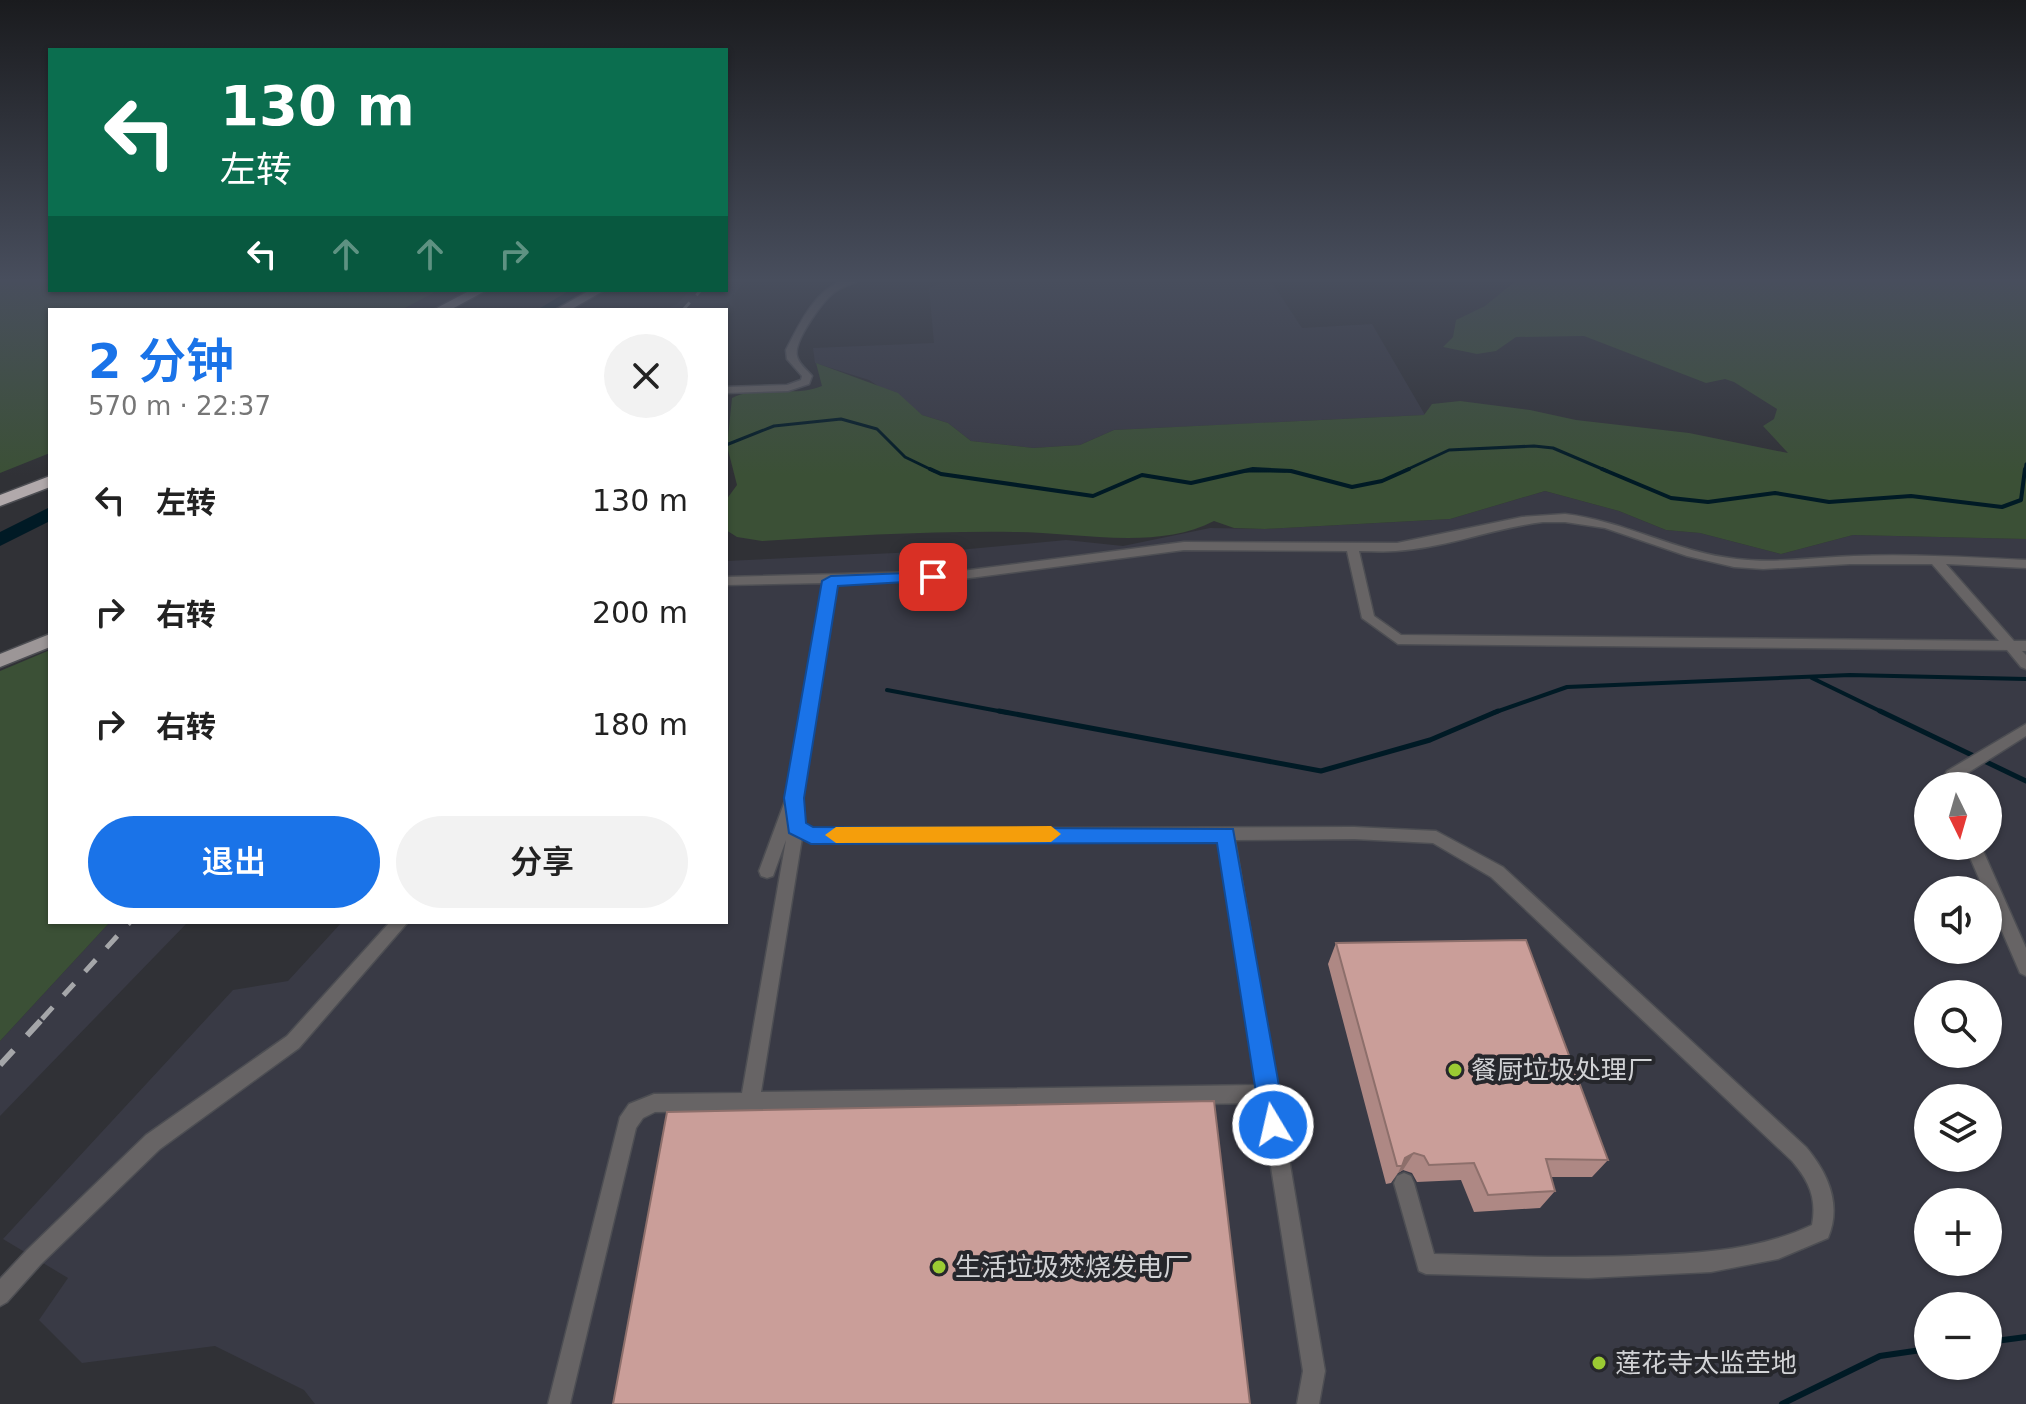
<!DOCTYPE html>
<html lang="zh">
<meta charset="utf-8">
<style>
body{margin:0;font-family:"DejaVu Sans","Noto Sans SC",sans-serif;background:#f2f2f2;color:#222;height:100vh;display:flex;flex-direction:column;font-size:30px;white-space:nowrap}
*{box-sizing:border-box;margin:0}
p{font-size:26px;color:#767676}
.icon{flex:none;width:44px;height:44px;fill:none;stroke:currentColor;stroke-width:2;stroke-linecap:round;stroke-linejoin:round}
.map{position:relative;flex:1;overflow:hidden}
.details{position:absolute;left:48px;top:308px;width:680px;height:616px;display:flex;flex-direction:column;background:#fff;border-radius:0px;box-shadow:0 2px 6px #0004}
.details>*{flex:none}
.guide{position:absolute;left:48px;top:48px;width:680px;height:244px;border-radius:0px;box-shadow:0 2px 6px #0004;background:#0b6e4f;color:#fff;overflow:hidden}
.needle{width:52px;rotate:175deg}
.fabs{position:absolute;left:1914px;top:772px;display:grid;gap:16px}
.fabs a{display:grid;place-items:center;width:88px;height:88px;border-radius:50%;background:#fff;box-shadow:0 2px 6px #0004;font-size:40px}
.pin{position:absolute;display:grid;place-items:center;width:68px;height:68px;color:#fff;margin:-34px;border-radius:16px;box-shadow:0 4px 12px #0006}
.me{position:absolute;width:88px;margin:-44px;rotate:351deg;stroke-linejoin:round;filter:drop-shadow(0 0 6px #0008)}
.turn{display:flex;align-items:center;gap:28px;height:168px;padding:0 40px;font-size:36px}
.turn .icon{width:104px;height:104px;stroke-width:2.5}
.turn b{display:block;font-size:56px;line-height:68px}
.lanes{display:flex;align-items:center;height:76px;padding:0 40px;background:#0003;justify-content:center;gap:40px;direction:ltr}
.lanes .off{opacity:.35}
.round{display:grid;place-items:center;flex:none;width:84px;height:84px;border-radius:42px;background:#f2f2f2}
.summary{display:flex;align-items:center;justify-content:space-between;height:136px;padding:0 40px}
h1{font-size:48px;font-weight:600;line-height:60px;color:#1a73e8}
.button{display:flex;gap:16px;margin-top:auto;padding:16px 40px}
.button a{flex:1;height:92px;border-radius:48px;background:#1a73e8;color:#fff;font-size:32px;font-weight:600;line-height:92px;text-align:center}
.button a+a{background:#f2f2f2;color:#222}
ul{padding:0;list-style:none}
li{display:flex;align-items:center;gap:24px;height:112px;padding:0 40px}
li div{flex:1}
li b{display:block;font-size:30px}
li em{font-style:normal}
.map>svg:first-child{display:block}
</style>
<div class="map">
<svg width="2026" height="1404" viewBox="0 0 2026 1404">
<rect width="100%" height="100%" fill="#303136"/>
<path fill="#393a45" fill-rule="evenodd" d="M726,278H747L722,310H664L677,304L690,290H726Z
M951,278H1269L1302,328L1372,324L1425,415L1114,430L1080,445L1033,448L971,441L948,423L922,415L869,380L815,363L813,348L934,343L929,288Z
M1545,491L1619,511L1666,530L1700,533L1781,554L1853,535L2026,539V1404H315L304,1390L215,1346L82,1363L39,1320L68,1278L3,1239L233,990L288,981L342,922H726V561L958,550L1066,540L1123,546L1210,528L1265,529L1450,519ZM1928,786H1988V846H1928ZM1928,890H1988V950H1928ZM1928,994H1988V1054H1928ZM1928,1098H1988V1158H1928ZM1928,1202H1988V1262H1928ZM1928,1306H1988V1366H1928Z
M110,922H188L0,1116V1041Z"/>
<path fill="#3b5036" d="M0,278H50V290L435,292L401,310H50V453L0,473Z
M1519,278H2026V539L1853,535L1781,554L1700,533L1666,530L1619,511L1545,491L1450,519L1265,529L1234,528L1214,521C1157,551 1075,532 1014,532C930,531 846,536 762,541L737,537L726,530V500L737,485L727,446L732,398C760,384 793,398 822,386L816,363L898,393L922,415L948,423L971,441L1033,448L1080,445L1114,430L1424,415L1432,404L1460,401L1530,410L1576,420L1689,433L1788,453L1763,426L1774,419L1777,409L1734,382L1725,379L1706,383L1584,336L1516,337L1496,351L1477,354L1443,347L1453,337L1456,320L1485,306Z
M50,650V922H110L0,1041V671Z"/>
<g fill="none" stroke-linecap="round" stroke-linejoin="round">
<path stroke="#001a25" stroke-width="3" d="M726,445L774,426L841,419L877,429L905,457L934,471
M1245,471H1285
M1404,471L1449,450L1534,446L1553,448L1607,471
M2025,471L2026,464"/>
<path stroke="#001a25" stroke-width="4" d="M930,469L941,474L1093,496L1142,475L1191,483L1253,469L1291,471L1352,487L1382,481L1409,469
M1602,469L1671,498L1708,502L1775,493L1829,502L1911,496L2002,507L2021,500L2025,469
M1812,678L1884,713
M887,690L1009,713
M1493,713L1567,687L1850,675L2026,679"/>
<path stroke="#001a25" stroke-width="5" d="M999,711L1321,771L1430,740L1498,711
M1880,711L2026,781"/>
<path stroke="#001a25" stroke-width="6" d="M1988,1342L2026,1337
M1782,1404L1880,1356L1928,1349"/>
<path fill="#001a25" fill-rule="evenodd" d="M570,290H589L557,310H537Z
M50,507V521L0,546V532Z"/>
<defs>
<path id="minor" d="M850,278H865C856,283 845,285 836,291C824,299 793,341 797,356C798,363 807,370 812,376L809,384L788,391L726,393V387L787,385L801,380L802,376L787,359L786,350C801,321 816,287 850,278Z
M1565,514C1625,521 1678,553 1737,559C1776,564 1815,557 1854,556C1911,554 1969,557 2026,560V568L1946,564L2014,641H2026V651H2022L2026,655V669L2021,667L2007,650L1398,644L1362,618L1347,551L1184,550L962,579L837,582L802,798L804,825L813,829L1354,827L1436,831L1503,867L1806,1147C1828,1173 1842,1205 1828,1238L1778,1259L1711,1272L1588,1278L1426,1274L1419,1271L1394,1183L1397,1176L1404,1173L1411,1176L1414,1183L1434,1254C1506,1256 1578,1259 1650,1255C1706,1253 1761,1249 1812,1225C1817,1198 1809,1181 1792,1161L1491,877L1433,843L1354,839L1235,840L1325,1371L1319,1404H1297L1303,1371L1261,1103L655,1112L643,1118L636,1128L570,1404H548L620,1117L629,1104L654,1094L742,1093L786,840L773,876L767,878L761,876L759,871L786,798L824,583L726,585V577L962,571L1184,542L1397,543L1522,517ZM1543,522H1565L1605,528L1687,556L1734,567L1763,569L1850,564H1932L1999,641L1401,635L1374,616L1359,551C1371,551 1384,552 1396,551C1446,548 1494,528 1543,522ZM802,838L811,841L1219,840L1258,1085L761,1092Z
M2026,724V736L1958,779L1955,786H1939L1947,771Z
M1965,846H1981L2026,948V976L2020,973L1988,899V890H1984Z
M390,922H408L299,1048L160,1149L41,1264L7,1302L0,1306V1279L27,1250L146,1135L287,1036Z"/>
<path id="major" d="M590,290H605L570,310H555Z
M50,634V647L0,667V654Z"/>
<path id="highway" d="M471,290H487L450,310H433Z
M50,476V487L0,506V495Z"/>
</defs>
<use href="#minor" stroke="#4d4e53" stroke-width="3"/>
<use href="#major" stroke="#4d4e53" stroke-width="3"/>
<use href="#highway" stroke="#4d4e53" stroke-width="3"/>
<use href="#minor" fill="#676465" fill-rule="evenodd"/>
<use href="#major" fill="#9c9697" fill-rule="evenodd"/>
<use href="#highway" fill="#b1a9ab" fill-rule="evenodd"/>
<path stroke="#a5a6a9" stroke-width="3" stroke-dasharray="10 10" stroke-linecap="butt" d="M683,310L701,290"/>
<path stroke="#a5a6a9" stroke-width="5" stroke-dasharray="16 16" stroke-linecap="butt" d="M42,1019L130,922"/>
<path stroke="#a5a6a9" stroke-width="6" stroke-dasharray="20 20" stroke-linecap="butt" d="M0,1065L44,1017"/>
</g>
<path fill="#ae8884" d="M1336,943L1608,1160L1592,1177H1551L1555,1191L1540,1208L1474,1212L1461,1180L1417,1182L1412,1173L1403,1170L1398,1173L1391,1183L1386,1184L1328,964Z"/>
<path fill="#8d6f6b" d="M1414,1153L1403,1170L1398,1173L1405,1158Z"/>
<path fill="#ca9e99" stroke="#8d6f6b" stroke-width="2" d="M1526,940L1608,1160L1546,1159L1555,1191L1488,1195L1474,1163L1429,1165L1424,1156L1414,1153L1405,1158L1402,1166H1397L1336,943Z
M1214,1101L1250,1404H613L667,1112Z"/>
<linearGradient id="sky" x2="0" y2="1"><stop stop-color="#1a1b1e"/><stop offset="0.59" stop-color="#484e5d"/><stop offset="1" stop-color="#484e5d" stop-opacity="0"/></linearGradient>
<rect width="2026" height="475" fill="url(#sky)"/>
<path fill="#1a73e8" stroke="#114b97" stroke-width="2" d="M933,572L941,577L939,580L838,586L804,798L806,823L813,827L1233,829L1286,1125L1282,1134L1273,1137L1265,1134L1261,1125L1217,843L811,844L789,833L784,798L822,581L831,576Z"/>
<path fill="#f59e0b" d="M1051,826L1061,834L1051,842L836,843L825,835L836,827Z"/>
<g fill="#9bcb33" stroke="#26272c" stroke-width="3">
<circle cx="1455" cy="1070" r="8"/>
<circle cx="939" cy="1267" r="8"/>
<circle cx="1599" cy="1363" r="8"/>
</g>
<g text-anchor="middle" stroke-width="8" stroke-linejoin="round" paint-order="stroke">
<g font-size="26" fill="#d1d2d5" stroke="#26272c" text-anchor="start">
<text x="1471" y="1079">餐厨垃圾处理厂</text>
<text x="955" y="1276">生活垃圾焚烧发电厂</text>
<text x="1615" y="1372">莲花寺太监茔地</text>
</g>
</g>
</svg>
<div class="fabs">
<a><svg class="needle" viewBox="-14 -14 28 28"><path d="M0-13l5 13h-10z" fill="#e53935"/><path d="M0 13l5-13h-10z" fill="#767676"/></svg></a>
<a><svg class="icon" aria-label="sound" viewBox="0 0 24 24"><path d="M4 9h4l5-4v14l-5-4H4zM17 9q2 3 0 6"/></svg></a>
<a><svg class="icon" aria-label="search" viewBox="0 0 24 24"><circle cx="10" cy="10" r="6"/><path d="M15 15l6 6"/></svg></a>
<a><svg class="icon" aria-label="layers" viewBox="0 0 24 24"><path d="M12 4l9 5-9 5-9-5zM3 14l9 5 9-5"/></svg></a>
<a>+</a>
<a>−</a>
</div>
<div class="pin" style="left:933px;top:577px;background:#d93025"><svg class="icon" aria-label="arrive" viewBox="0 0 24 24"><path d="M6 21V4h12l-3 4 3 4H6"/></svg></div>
<svg class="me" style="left:1273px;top:1125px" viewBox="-20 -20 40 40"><circle r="17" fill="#1a73e8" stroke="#fff" stroke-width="3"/><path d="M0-11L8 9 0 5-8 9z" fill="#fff"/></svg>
<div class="guide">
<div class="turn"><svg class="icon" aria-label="left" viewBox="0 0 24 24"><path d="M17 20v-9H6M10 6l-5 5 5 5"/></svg><div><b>130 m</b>左转</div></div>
<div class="lanes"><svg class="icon" aria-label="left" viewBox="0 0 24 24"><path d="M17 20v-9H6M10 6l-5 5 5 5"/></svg><svg class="icon off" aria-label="ahead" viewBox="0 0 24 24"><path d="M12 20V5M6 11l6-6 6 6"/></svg><svg class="icon off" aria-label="ahead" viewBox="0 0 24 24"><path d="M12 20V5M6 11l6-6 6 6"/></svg><svg class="icon off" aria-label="right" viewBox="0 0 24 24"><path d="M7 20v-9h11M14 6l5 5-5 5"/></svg></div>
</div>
<section class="details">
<div class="summary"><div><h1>2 分钟</h1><p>570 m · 22:37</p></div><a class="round"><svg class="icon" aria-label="close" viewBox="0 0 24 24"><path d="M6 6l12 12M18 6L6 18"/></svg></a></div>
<ul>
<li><svg class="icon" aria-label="left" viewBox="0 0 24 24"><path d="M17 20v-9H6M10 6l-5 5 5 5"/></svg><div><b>左转</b></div><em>130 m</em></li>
<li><svg class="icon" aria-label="right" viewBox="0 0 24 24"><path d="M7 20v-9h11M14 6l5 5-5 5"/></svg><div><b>右转</b></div><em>200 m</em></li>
<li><svg class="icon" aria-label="right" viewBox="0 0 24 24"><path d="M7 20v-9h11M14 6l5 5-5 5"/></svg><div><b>右转</b></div><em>180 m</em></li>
</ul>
<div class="button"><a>退出</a><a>分享</a></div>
</section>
</div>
